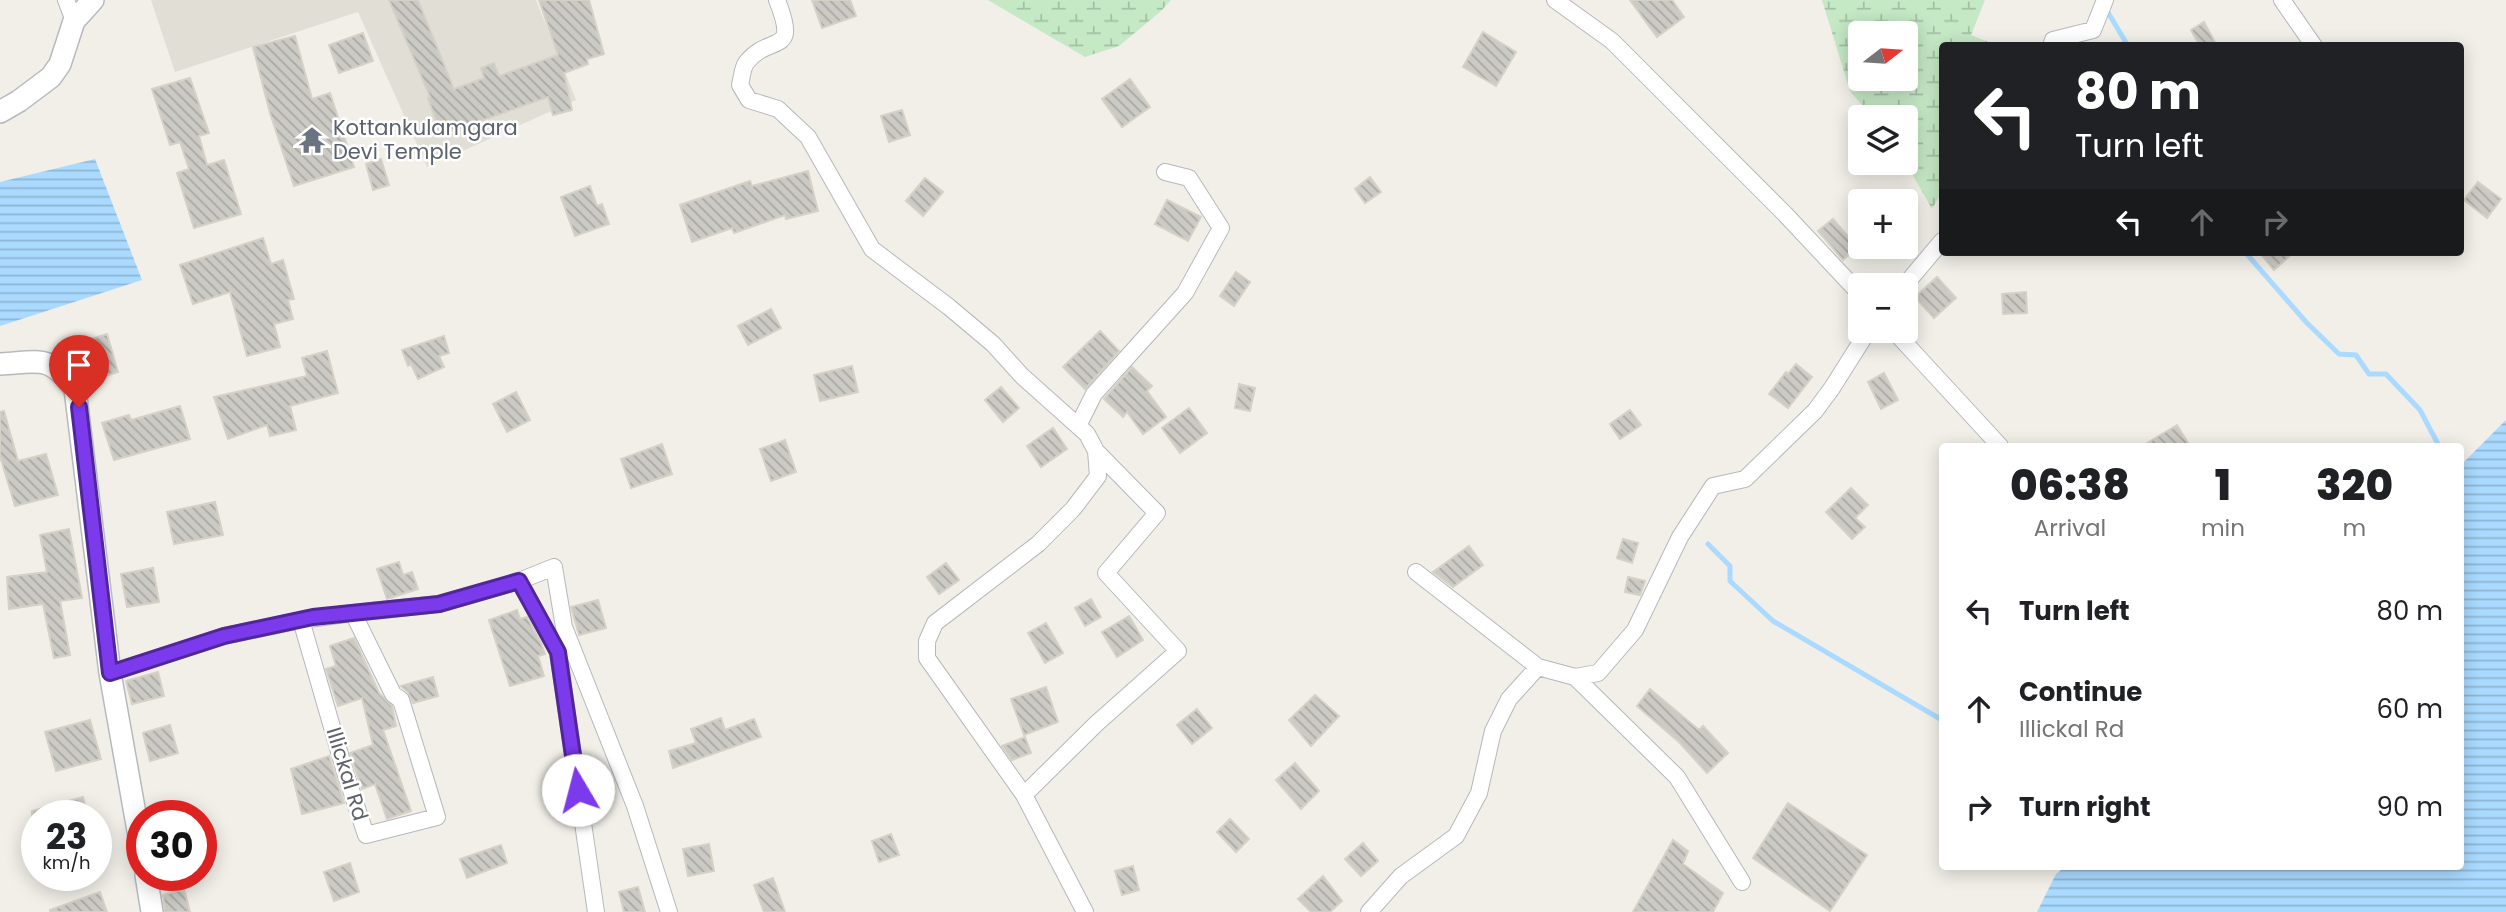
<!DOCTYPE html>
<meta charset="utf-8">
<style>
body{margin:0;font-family:Poppins,sans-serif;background:#f6f6f6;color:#202124;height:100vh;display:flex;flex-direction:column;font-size:26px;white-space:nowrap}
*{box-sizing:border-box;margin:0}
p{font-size:23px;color:#757577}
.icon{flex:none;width:38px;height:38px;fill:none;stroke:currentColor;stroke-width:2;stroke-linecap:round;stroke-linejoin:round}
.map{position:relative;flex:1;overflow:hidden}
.panel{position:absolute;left:1939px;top:443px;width:525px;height:427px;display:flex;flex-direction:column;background:#fff;border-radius:7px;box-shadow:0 4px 18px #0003}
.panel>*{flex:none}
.hud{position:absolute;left:1939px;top:42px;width:525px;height:214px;border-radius:7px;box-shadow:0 4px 18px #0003;background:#202124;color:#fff;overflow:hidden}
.needle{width:46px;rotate:73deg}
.fabs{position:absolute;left:1848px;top:21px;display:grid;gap:14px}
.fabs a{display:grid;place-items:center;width:70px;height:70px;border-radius:7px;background:#fff;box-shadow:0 4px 18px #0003;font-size:35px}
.speed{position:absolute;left:21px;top:800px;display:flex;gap:14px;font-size:35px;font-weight:700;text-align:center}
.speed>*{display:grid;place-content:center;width:91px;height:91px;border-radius:50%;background:#fff;box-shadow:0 4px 18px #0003;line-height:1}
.speed small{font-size:18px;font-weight:400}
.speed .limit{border:10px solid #d22;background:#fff;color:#111}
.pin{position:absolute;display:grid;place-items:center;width:60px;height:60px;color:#fff;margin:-72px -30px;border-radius:50% 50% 50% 0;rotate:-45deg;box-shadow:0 0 7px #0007}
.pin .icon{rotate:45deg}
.me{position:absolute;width:77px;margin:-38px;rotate:352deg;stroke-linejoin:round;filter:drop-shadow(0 0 5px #0008)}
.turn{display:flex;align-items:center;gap:24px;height:147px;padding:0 21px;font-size:32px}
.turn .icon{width:91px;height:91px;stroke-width:2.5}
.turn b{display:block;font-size:49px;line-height:60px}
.lanes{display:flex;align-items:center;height:66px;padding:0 21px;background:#0003;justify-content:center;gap:35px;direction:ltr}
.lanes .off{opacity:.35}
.eta{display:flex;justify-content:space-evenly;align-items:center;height:119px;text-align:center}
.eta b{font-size:42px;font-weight:800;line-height:49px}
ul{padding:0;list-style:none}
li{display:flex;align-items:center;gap:21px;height:98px;padding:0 21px}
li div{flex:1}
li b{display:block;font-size:26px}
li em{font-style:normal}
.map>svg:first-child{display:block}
</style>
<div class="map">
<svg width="2506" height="912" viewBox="0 0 2506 912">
<defs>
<pattern id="wetland-marsh" width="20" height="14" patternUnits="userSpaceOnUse" patternTransform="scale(1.75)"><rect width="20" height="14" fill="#c5e8c5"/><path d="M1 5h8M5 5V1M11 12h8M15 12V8" fill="none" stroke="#a3c0a4"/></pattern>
<pattern id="water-rules" width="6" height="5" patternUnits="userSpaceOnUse" patternTransform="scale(1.75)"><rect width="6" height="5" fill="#aadaff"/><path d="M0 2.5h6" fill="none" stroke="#8eb4d2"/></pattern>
<pattern id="building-back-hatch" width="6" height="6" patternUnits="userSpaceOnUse" patternTransform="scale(1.75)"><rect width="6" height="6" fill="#cccac5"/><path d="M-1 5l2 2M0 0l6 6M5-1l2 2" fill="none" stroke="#a9a8a4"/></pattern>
</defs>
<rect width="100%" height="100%" fill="#f1efe8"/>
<path fill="#e1ded6" d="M151,0H536L576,100L427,167L358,12L175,72Z"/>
<path fill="url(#wetland-marsh)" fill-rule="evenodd" d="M988,0H1171L1161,11L1119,46L1085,57Z
M1822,0H1985L1971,35L1996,45L1942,46V192L1932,209L1906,163V117H1872L1850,91ZM1860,33H1906V79H1860Z"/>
<path fill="url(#water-rules)" d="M95,159L142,280L0,326V182Z
M2506,420V912H2037L2056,874L2066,866H2460L2461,465Z"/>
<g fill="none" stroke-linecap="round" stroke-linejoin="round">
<path stroke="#aadaff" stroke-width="5" d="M2106,9L2128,46
M2245,252L2306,322L2339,354L2356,355L2369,374H2386L2420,410L2439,446
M1708,544L1730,566V581L1773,621L1942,720"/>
</g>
<path fill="url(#building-back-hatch)" stroke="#d6d1c6" stroke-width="2" d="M389,0H418L454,89L484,78L481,68L494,63L499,76L558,55L539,0H589L604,54L587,59L588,64L564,73L572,110L553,115L548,97L441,135L428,98L430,97Z
M812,0H850L856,16L822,28Z
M1630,0H1672L1684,17L1657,37Z
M2204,22L2217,46H2200L2191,30Z
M1483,32L1516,52L1496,86L1463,67Z
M363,33L373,61L339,73L329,45Z
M295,36L312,99L330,93L354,167L294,186L270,113L253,47Z
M190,78L209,133L199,136L207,165L224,160L241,214L194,228L177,173L189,169L180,142L170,145L152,89Z
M1130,79L1150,107L1122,127L1102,99Z
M902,110L910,135L889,142L881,116Z
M381,159L389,185L373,190L366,164Z
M808,171L818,211L786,219L785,215L734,233L732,228L692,242L680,205L750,181L752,186Z
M1370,177L1381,192L1365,203L1355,189Z
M925,178L943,192L923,216L906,201Z
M2478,182L2501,199L2487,218L2464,200Z
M590,186L597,206L602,204L609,224L575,236L561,197Z
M1167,200L1201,217L1188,241L1155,224Z
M1833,219L1857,247L1843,260L1818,231Z
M263,238L271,264L283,260L294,299L288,300L293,319L274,324L280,347L247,356L230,292L193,304L180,265Z
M2259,252H2294L2274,270Z
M1236,272L1250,282L1234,306L1220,296Z
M1937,277L1956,298L1934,318L1915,297Z
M2026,292L2027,313L2003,314L2002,294Z
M771,309L781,328L748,345L738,326Z
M1100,331L1119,351L1085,389L1063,367Z
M107,334L118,372L86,382L75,344Z
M444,336L449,353L439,356L444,367L418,379L411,364L408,366L402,350Z
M327,351L338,393L290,406L296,430L270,436L267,425L228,439L214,397L307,376L302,358Z
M1796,364L1812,377L1788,408L1769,394L1786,372L1788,374Z
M852,366L858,392L820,401L814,375Z
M1132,367L1152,386L1147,391L1166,417L1143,434L1127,412L1123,417L1104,399Z
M1884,373L1898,400L1881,409L1868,382Z
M1239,384L1255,388L1250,411L1235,408Z
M1001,387L1019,408L1003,422L985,400Z
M516,392L530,420L507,432L493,404Z
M180,406L190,439L114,460L102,423L129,415L131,420Z
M1189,408L1207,433L1180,453L1162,428Z
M1630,410L1641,425L1620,439L1610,424Z
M4,411L18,461L46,454L58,495L15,506L0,456V412Z
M2177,425L2190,446H2142Z
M1053,428L1067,449L1041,467L1027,446Z
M785,440L796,472L771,481L760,449Z
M662,444L672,474L631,488L621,459Z
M1851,488L1868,505L1855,518L1865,527L1852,539L1826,512Z
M215,502L223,535L174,544L167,512Z
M69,529L82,598L60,601L70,655L54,658L43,604L9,609L7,577L47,572L40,535Z
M1623,539L1638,543L1632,563L1617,558Z
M1469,546L1483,565L1453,587L1433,572Z
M399,562L403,575L412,572L418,589L387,599L377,569Z
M946,563L959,580L939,594L927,577Z
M153,568L159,602L127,607L121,574Z
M1628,577L1645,581L1640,595L1625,592Z
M1091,599L1101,617L1085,626L1075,608Z
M598,600L606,628L579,635L571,607Z
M517,610L520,619L527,617L541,643L545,654L538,656L544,676L510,686L489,620Z
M1129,616L1143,640L1117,657L1102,632Z
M1046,623L1063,653L1045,663L1028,633Z
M354,638L379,693L392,706L396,726L383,730L411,811L387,819L375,784L362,789L350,753L373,745L362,698L338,706L326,669L336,666L330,646Z
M158,672L164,696L132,704L126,681Z
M433,677L438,696L413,703L408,692L401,686Z
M1046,687L1058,722L1024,735L1011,699Z
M1650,689L1699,730L1703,726L1728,753L1707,773L1679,742L1637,706Z
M1315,695L1339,716L1311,746L1289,720Z
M1197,709L1212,728L1192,744L1177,725Z
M721,718L725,730L754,719L761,737L673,768L669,751L696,743L691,729Z
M90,720L101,759L56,771L45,732Z
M170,725L178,753L150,761L143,733Z
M1025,737L1031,753L1012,760L1002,746Z
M329,756L344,803L302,814L291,769Z
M1295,763L1319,791L1301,809L1276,780Z
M83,797L88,816H32V811Z
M1788,803L1867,855L1830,911L1753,858Z
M1230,819L1249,839L1236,852L1217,832Z
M891,834L899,855L879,862L872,841Z
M1673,840L1688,851L1683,864L1723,893L1713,912H1633Z
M1363,843L1378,861L1361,876L1345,859Z
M709,844L714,871L688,876L683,849Z
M501,845L507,863L467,878L460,859Z
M350,863L359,892L334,901L324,872Z
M1133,866L1139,890L1122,895L1115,871Z
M1323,876L1342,901L1330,912H1311L1298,899Z
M773,878L785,912H764L754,885Z
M638,887L645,912H624L619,892Z
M184,889L190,912H165L163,895Z
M100,892L107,912H50V910Z"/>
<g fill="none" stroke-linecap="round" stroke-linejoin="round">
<defs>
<path id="street" d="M66,0L74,21
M777,0C800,58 770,32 746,63C742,69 742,78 740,85L749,100L778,109L808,137L872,249L949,307L993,344L1022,376L1087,434L1096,451L1098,476L1073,509L1038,544L935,623L927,641V658L1024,795L1085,912
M1555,0L1612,41L1785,214L1860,294
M2282,0L2314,46
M2051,46L2053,40L2093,30L2105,0
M1905,285L1942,241
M1894,331L2000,446
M1078,426L1094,394L1185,293L1221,228L1189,178L1165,172
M1416,572L1538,667
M519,581L554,567L564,627L635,806L669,912
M353,613L439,604L519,581L558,652L596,912
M110,673L224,636L301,620L353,613L393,694L401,700L437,817L366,835L345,772L301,620
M1575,677L1677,777L1742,882
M1024,795L1096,724L1178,651L1106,573L1157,513L1096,451
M1369,912L1401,876L1456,836L1479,793L1493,731L1509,699L1538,667L1575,677L1598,673L1635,630L1680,537L1713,486L1745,479L1815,411L1832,388L1868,331"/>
<path id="secondary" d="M0,112L19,101L51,77L60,64L74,21L93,0
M0,364C40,362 49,354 75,389L110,673L142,853
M146,875L152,912"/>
</defs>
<use href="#street" stroke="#b5b8bc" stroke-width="18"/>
<use href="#secondary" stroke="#b6babf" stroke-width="24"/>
<use href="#street" stroke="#fff" stroke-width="16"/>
<use href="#secondary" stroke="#fff" stroke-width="21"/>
</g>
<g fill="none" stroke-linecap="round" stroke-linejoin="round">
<defs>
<path id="route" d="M79,407L110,673L224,636L313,617L439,604L519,581L558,652L578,790"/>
</defs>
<use href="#route" stroke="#51269a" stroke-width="18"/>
<use href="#route" stroke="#7c3aed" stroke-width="12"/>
</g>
<defs>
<symbol id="temple-bare" viewBox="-9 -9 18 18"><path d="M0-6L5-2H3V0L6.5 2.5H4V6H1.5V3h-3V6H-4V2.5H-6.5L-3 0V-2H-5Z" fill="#6b7280" stroke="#fff" stroke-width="2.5" paint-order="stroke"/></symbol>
</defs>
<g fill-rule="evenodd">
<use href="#temple-bare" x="293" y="121" width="38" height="38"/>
</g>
<g text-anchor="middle" stroke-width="5" stroke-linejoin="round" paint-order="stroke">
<g font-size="21" fill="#5b616d" stroke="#fff" text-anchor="start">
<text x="333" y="135">Kottankulamgara<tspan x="333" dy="24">Devi Temple</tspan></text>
</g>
<g font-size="21" fill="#5f6368" stroke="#fff">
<text transform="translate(347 774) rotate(73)" y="7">Illickal Rd</text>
</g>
</g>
</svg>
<div class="fabs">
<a><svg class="needle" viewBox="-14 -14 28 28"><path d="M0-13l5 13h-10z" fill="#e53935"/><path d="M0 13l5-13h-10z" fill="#757577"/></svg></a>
<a><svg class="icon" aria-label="layers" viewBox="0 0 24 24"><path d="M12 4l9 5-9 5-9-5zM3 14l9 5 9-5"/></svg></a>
<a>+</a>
<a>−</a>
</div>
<div class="speed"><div>23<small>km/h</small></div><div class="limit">30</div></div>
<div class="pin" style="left:79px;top:407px;background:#d93025"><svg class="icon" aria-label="arrive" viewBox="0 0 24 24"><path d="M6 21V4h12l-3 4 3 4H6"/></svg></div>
<svg class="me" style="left:578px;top:790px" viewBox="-20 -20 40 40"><circle r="19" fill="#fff"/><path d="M0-13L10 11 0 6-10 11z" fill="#7c3aed"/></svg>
<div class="hud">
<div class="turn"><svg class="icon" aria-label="left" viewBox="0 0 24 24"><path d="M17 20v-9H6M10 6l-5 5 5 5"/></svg><div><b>80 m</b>Turn left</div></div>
<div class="lanes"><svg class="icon" aria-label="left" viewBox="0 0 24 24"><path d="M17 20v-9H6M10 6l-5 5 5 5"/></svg><svg class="icon off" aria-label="ahead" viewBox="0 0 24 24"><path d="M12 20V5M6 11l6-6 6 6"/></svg><svg class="icon off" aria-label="right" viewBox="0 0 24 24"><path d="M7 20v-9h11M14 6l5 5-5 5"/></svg></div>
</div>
<section class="panel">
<div class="eta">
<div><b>06:38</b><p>Arrival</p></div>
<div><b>1</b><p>min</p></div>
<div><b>320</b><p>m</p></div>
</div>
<ul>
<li><svg class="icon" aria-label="left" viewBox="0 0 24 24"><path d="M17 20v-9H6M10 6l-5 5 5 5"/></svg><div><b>Turn left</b></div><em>80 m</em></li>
<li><svg class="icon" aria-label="ahead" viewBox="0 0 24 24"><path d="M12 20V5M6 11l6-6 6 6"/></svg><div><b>Continue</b><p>Illickal Rd</p></div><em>60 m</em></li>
<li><svg class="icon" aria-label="right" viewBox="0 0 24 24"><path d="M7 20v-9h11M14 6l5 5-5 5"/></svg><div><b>Turn right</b></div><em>90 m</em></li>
</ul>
</section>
</div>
